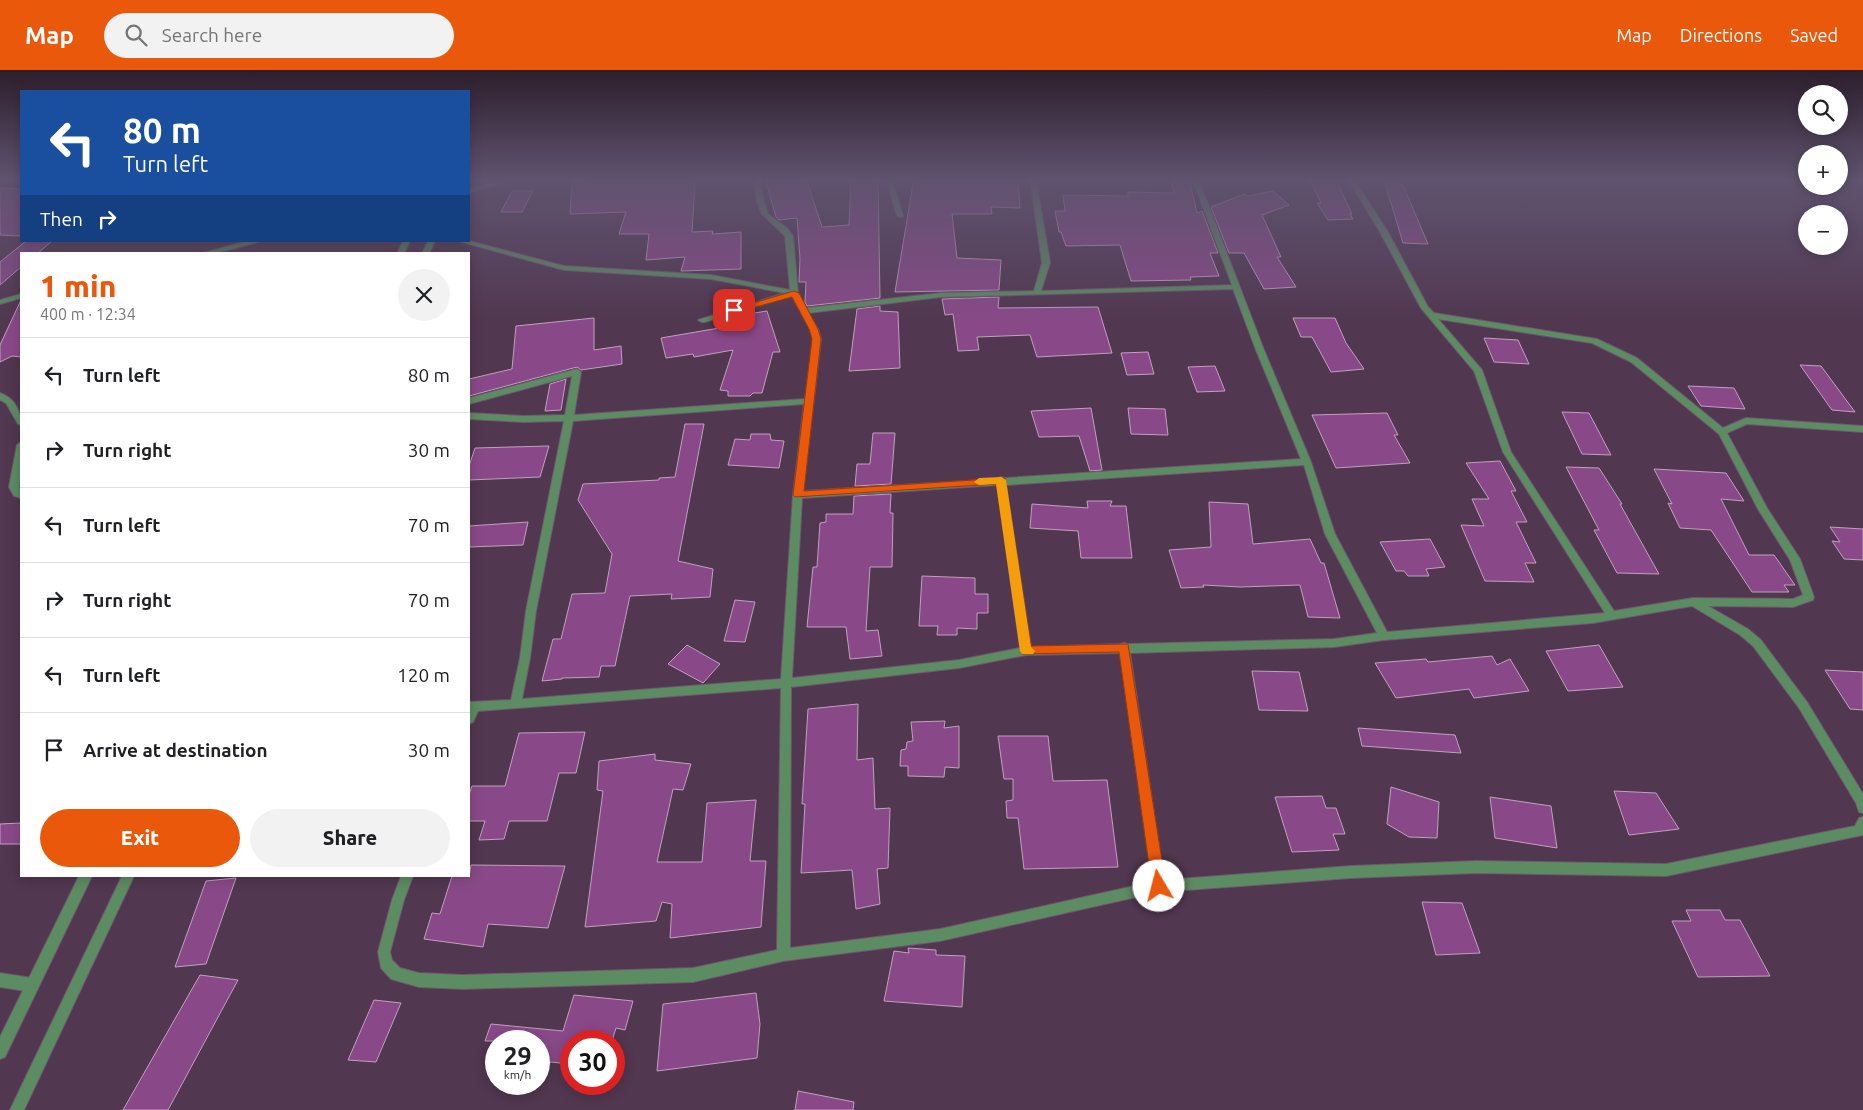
<!DOCTYPE html>
<meta charset="utf-8">
<style>
body{margin:0;font-family:Ubuntu,sans-serif;background:#f2f2f2;color:#202124;height:100vh;display:flex;flex-direction:column;font-size:19px;white-space:nowrap}
*{box-sizing:border-box;margin:0}
p{font-size:16px;color:#757577}
.icon{flex:none;width:28px;height:28px;fill:none;stroke:currentColor;stroke-width:2;stroke-linecap:round;stroke-linejoin:round}
.map{position:relative;flex:1;overflow:hidden}
.panel{position:absolute;left:20px;top:182px;width:450px;height:625px;display:flex;flex-direction:column;background:#fff;border-radius:0px;box-shadow:0 2px 12px #0003}
.panel>*{flex:none}
.hud{position:absolute;left:20px;top:20px;width:450px;height:152px;border-radius:0px;box-shadow:0 2px 12px #0003;background:#1a4fa0;color:#fff;overflow:hidden}
.buttons{position:absolute;left:1798px;top:15px;display:grid;gap:10px}
.buttons a{display:grid;place-items:center;width:50px;height:50px;border-radius:50%;background:#fff;box-shadow:0 2px 12px #0003;font-size:25px}
.speed{position:absolute;left:485px;top:960px;display:flex;gap:10px;font-size:25px;font-weight:700;text-align:center}
.speed>*{display:grid;place-content:center;width:65px;height:65px;border-radius:50%;background:#fff;box-shadow:0 2px 12px #0003;line-height:1}
.speed small{font-size:12px;font-weight:400}
.speed .limit{border:8px solid #d22;background:#fff;color:#111}
.pin{position:absolute;display:grid;place-items:center;width:42px;height:42px;color:#fff;margin:-21px;border-radius:10px;box-shadow:0 2px 8px #0006}
.me{position:absolute;width:55px;margin:-28px;rotate:352deg;stroke-linejoin:round;filter:drop-shadow(0 0 4px #0008)}
.turn{display:flex;align-items:center;gap:18px;height:105px;padding:0 20px;font-size:22px}
.turn .icon{width:65px;height:65px;stroke-width:2.5}
.turn b{display:block;font-size:35px;line-height:42px}
.then{display:flex;align-items:center;height:48px;padding:0 20px;background:#0003;gap:10px;font-size:19px}
.round{display:grid;place-items:center;flex:none;width:52px;height:52px;border-radius:26px;background:#f2f2f2}
.head{display:flex;align-items:center;justify-content:space-between;height:85px;padding:0 20px}
h1{font-size:30px;font-weight:800;line-height:38px;color:#ea580c}
.action{display:flex;gap:10px;margin-top:auto;padding:10px 20px}
.action a{flex:1;height:58px;border-radius:30px;background:#ea580c;color:#fff;font-size:20px;font-weight:800;line-height:58px;text-align:center}
.action a+a{background:#f2f2f2;color:#202124}
ul{padding:0;list-style:none}
li{display:flex;align-items:center;gap:15px;height:75px;padding:0 20px;border-top:1px solid #e0e0e0}
li div{flex:1}
li b{display:block;font-size:19px}
li em{font-style:normal}
header{display:flex;align-items:center;gap:30px;box-sizing:border-box;height:70px;padding:0 25px;background:#ea580c;color:#fff}
header strong{font-size:24px}
nav{display:flex;gap:28px;margin-inline-start:auto;font-size:18px}
.search{width:350px;height:45px;background:#f2f2f2;display:flex;align-items:center;gap:12px;box-sizing:border-box;padding:0 18px;border-radius:28px;color:#757577;font-size:19px}
.map>svg:first-child{display:block}
</style>
<header>
<strong>Map</strong>
<div class="search"><svg class="icon" aria-label="search" viewBox="0 0 24 24"><circle cx="10" cy="10" r="6"/><path d="M15 15l6 6"/></svg>Search here</div>
<nav><a>Map</a><a>Directions</a><a>Saved</a></nav>
</header>
<div class="map">
<svg width="1863" height="1040" viewBox="0 0 1863 1040">
<rect width="100%" height="100%" fill="#513750"/>
<path fill="#894988" stroke="#c0a1be" d="M594,108H692L693,115L695,114L692,162L713,161L712,164L741,162V199L681,201L685,187L646,190L649,164H619L626,142L570,144L572,111L592,112Z
M765,108H806L822,157L849,155L851,108H878L880,228L807,236L805,232L806,212H799L800,189L797,148L779,150L776,147Z
M914,108H1018L1020,138L991,137L992,144H952L957,188L1001,190L999,220L895,222Z
M1309,108H1335L1352,144H1350L1353,149L1328,150L1317,133H1321Z
M1172,113H1190L1197,143L1202,141L1218,183H1210L1219,206L1190,207L1191,210L1131,211L1120,175L1066,176L1061,162H1059L1055,141H1065L1063,125L1128,126V122L1174,123Z
M1385,113L1403,115L1428,174L1403,173Z
M0,118L21,119V166L0,165Z
M512,121H533L522,142H501Z
M1273,121L1289,135L1262,145L1281,187H1277L1296,217L1264,219L1244,183H1229L1211,137L1244,124L1248,126Z
M26,171H52L37,184H21V197L0,215V192Z
M999,227L998,238L1098,237L1112,283L1037,287L1030,265L977,267L979,280L958,281L953,244L945,245L942,229Z
M21,230V287L12,286L0,292V275Z
M880,236V241L898,242L900,298L849,301L857,239Z
M767,241L780,282H773L762,323H753L750,326H728V321L720,320L733,280L694,287L693,284L666,288L661,268L731,256L729,247Z
M594,248V280L621,276L622,294L581,300L577,297L469,326V309L512,299L516,256Z
M1293,248H1335L1346,273L1364,299L1331,302L1312,267H1301Z
M1484,268L1518,270L1529,294L1494,292Z
M1148,282L1154,304L1127,305L1121,283Z
M1800,295L1821,296L1855,342L1832,340Z
M1215,296L1225,321L1197,322L1188,297Z
M566,309L561,340L545,341L550,314Z
M1688,316L1734,318L1745,339L1701,336Z
M1091,338L1102,400L1090,401L1079,366L1039,367L1031,341Z
M1128,338L1165,339L1168,365L1131,364Z
M1562,342L1589,343L1611,385L1582,384Z
M1387,343L1398,365H1394L1410,393L1336,398L1312,345Z
M685,354H704L678,491L713,499L710,527L671,529L672,524L630,526L615,596H601L599,607L562,608V609L542,611L553,569H561L572,524L605,523L612,484L578,430L583,414L659,410V408L675,407Z
M873,363H895L891,414L855,416L857,394H870Z
M751,364H770L771,370L784,371L779,398L728,395L735,369L750,370Z
M549,376L540,407L469,410V396L475,378Z
M1500,391L1516,421H1511L1527,452H1516L1536,493H1525L1534,512L1485,511L1461,455L1484,456L1472,429H1489L1466,393Z
M1566,397L1599,398L1622,434H1620L1659,504L1617,503L1594,460H1599Z
M1654,399L1726,403L1744,431L1721,429L1749,485H1774L1795,515H1784L1789,522H1752L1711,460L1680,458L1668,433L1672,434Z
M891,424L890,443H893L892,497H870L866,561L878,560L882,586L850,589L846,557H807L813,497H817L820,453L826,452V444H853L854,426Z
M1087,431H1112L1110,436H1126L1132,488H1081L1078,461L1030,458L1032,434L1088,438Z
M1209,432L1248,434L1253,474L1310,469L1321,493H1324L1340,548L1308,547L1300,515L1240,517L1203,515L1204,517L1181,518L1169,480L1211,477Z
M528,452L523,475L469,477V456Z
M1830,457L1863,459V490L1844,489L1832,471L1840,472Z
M1430,469L1445,497L1426,499L1429,506H1408L1404,501H1396L1380,472Z
M922,506L975,508V524H988V543H977V559L957,558V565H937L938,556H919Z
M735,530L755,532L745,572L724,571Z
M687,575L720,594L703,613L668,594Z
M1599,575L1623,617L1568,621L1546,581Z
M1492,586L1497,595L1510,589L1529,621L1474,628L1469,619L1396,628L1375,593L1426,589L1428,592Z
M1825,600L1863,602V640L1850,639Z
M1252,601L1299,602L1308,641L1259,640Z
M858,634L857,690L873,688L875,739L890,738L888,798L877,799L880,834L856,839L852,800L801,803L805,734H802L808,639Z
M945,651L944,658L959,656V698L945,697L944,707L908,706V696H900L901,680L906,679L907,672L913,671L911,652Z
M1358,658L1455,665L1461,683L1362,676Z
M585,662L576,703H559L547,751H509L504,769L479,770L485,751H469V725L472,716H505L519,663Z
M998,666H1048L1053,711L1107,710L1118,797L1024,799L1018,748H1007L1006,731L1013,730V709H1004Z
M655,684V690L691,694L683,720L673,719L657,792H702L707,733L756,730L750,791H766L761,857L670,868L672,834L662,832L656,851L585,857L603,721L597,720L599,691Z
M1391,717L1439,732L1437,768L1409,767L1387,754Z
M1614,721L1656,723L1679,759L1629,765Z
M1322,726L1326,738H1336L1345,764H1333L1339,780L1292,782L1275,727Z
M1490,727L1551,736L1557,778L1495,768Z
M21,753V774H0V754Z
M471,795L565,796L548,858L488,854L483,877L424,869L432,843L440,844L452,806H469Z
M236,808L206,894L175,897L206,811Z
M1422,832L1462,833L1480,883L1436,885Z
M1686,840H1720L1725,850H1740L1770,906L1698,907L1672,851H1691Z
M908,878L936,880V885L965,886L962,937L884,931L894,881L909,883Z
M200,905L238,910L168,1040H123Z
M756,923L760,954L757,988L657,1001L663,934Z
M574,925L633,931L625,960L616,958L612,971H571V994L539,991V971H485L491,954L563,961Z
M374,930L401,933L376,992L348,990Z
M798,1021L854,1032L853,1040H795Z"/>
<g fill="none" stroke-linecap="round" stroke-linejoin="round">
<defs>
<path id="minor" d="M507,108H518L469,123V119Z
M754,108H760L764,132L768,144L787,158L793,166L798,223L806,238L941,223L1034,221L1042,193L1030,108H1036L1050,193L1041,221L1232,215L1192,108H1198L1264,280L1311,392L1335,464L1387,562L1605,543L1503,382L1474,301L1421,238L1380,162L1347,108H1353L1388,162L1428,237L1434,243L1597,269L1637,288L1723,358L1746,348L1863,356V362L1747,354L1727,363L1767,438L1800,489L1814,527L1813,530L1793,537L1708,536L1748,559L1761,570L1807,632L1863,724V743L1859,742L1856,733L1799,638L1753,576L1740,565L1692,536L1593,553L1384,570L1334,577L1130,583L1164,810L1351,796L1476,791L1666,794L1855,756L1859,748L1863,747V765L1666,806L1476,803L1351,808L1159,822L940,871L783,891L693,912L463,919L419,917L391,909L381,898L378,882L392,830L401,806H413L404,830L390,882L392,890L400,898L419,903L463,905L693,898L777,880L781,618L478,641L473,652L469,654V632L511,630L520,588L526,541L564,351L524,352L469,349V343L524,346L565,345L572,306L469,334V328L577,299L581,302L574,345L805,329L813,269L810,259L792,226L705,252H702L698,250L785,223L711,209L564,200L458,171H469L564,196L711,205L790,220L785,166L762,144L757,132ZM1233,219L1256,280L1301,389L1005,408L1001,407L997,409L803,421L821,269L818,259L808,243L941,227ZM1438,249L1592,273L1631,292L1719,364L1758,439L1790,490L1803,525L1793,529L1693,528L1614,541L1511,382L1482,300ZM804,334L793,425L781,609L522,629L530,588L536,541L573,351ZM1304,395L1325,464L1377,563L1334,569L1128,574L1124,573L1120,574L1031,577L1006,415ZM997,415L1020,578L959,590L792,608L802,428ZM1120,583L1152,812L940,859L790,878L791,617L959,598L1026,585Z
M886,108H892L903,146L902,147L897,146Z
M0,323C14,328 21,340 21,355L18,354L6,333L0,330Z
M21,372V401L19,417L21,422V428L14,426L9,417L17,375Z
M0,903L32,908L37,910L39,915L37,920L32,922L0,917Z"/>
<path id="tertiary" d="M248,171H262L213,184H199Z
M403,171H410L404,184H397Z
M428,171H435L429,184H422Z
M21,224V228L0,234V230Z
M79,806H92L5,987L0,989V967Z
M122,806H134L24,1040H10Z"/>
</defs>
<use href="#minor" stroke="#6f576e" stroke-width="2"/>
<use href="#tertiary" stroke="#6f576e" stroke-width="2"/>
<use href="#minor" fill="#5c8c62" fill-rule="evenodd"/>
<use href="#tertiary" fill="#5c8c62" fill-rule="evenodd"/>
</g>
<linearGradient id="sky" x2="0" y2="1"><stop stop-color="#2d1e2c"/><stop offset="0.43" stop-color="#5f536f"/><stop offset="1" stop-color="#5f536f" stop-opacity="0"/></linearGradient>
<rect width="1863" height="254" fill="url(#sky)"/>
<path fill="#ea580c" stroke="#983908" d="M794,221L799,223L818,259L821,269L804,421L1005,408L1031,576L1128,574L1166,816L1164,821L1159,823L1154,821L1152,816L1119,582L1022,584L996,414L795,427L793,425L812,269L809,259L792,227L734,243L729,240Z"/>
<path fill="#f59e0b" d="M1001,407L1006,410L1031,577L1035,581L1033,584H1022L1020,581L996,414L979,415L974,412L979,408Z"/>
</svg>
<div class="buttons">
<a><svg class="icon" aria-label="search" viewBox="0 0 24 24"><circle cx="10" cy="10" r="6"/><path d="M15 15l6 6"/></svg></a>
<a>+</a>
<a>−</a>
</div>
<div class="speed"><div>29<small>km/h</small></div><div class="limit">30</div></div>
<div class="pin" style="left:734px;top:240px;background:#d93025"><svg class="icon" aria-label="arrive" viewBox="0 0 24 24"><path d="M6 21V4h12l-3 4 3 4H6"/></svg></div>
<svg class="me" style="left:1159px;top:816px" viewBox="-20 -20 40 40"><circle r="19" fill="#fff"/><path d="M0-13L10 11 0 6-10 11z" fill="#ea580c"/></svg>
<div class="hud">
<div class="turn"><svg class="icon" aria-label="left" viewBox="0 0 24 24"><path d="M17 20v-9H6M10 6l-5 5 5 5"/></svg><div><b>80 m</b>Turn left</div></div>
<div class="then">Then<svg class="icon" aria-label="right" viewBox="0 0 24 24"><path d="M7 20v-9h11M14 6l5 5-5 5"/></svg></div>
</div>
<section class="panel">
<div class="head"><div><h1>1 min</h1><p>400 m · 12:34</p></div><a class="round"><svg class="icon" aria-label="close" viewBox="0 0 24 24"><path d="M6 6l12 12M18 6L6 18"/></svg></a></div>
<ul>
<li><svg class="icon" aria-label="left" viewBox="0 0 24 24"><path d="M17 20v-9H6M10 6l-5 5 5 5"/></svg><div><b>Turn left</b></div><em>80 m</em></li>
<li><svg class="icon" aria-label="right" viewBox="0 0 24 24"><path d="M7 20v-9h11M14 6l5 5-5 5"/></svg><div><b>Turn right</b></div><em>30 m</em></li>
<li><svg class="icon" aria-label="left" viewBox="0 0 24 24"><path d="M17 20v-9H6M10 6l-5 5 5 5"/></svg><div><b>Turn left</b></div><em>70 m</em></li>
<li><svg class="icon" aria-label="right" viewBox="0 0 24 24"><path d="M7 20v-9h11M14 6l5 5-5 5"/></svg><div><b>Turn right</b></div><em>70 m</em></li>
<li><svg class="icon" aria-label="left" viewBox="0 0 24 24"><path d="M17 20v-9H6M10 6l-5 5 5 5"/></svg><div><b>Turn left</b></div><em>120 m</em></li>
<li><svg class="icon" aria-label="arrive" viewBox="0 0 24 24"><path d="M6 21V4h12l-3 4 3 4H6"/></svg><div><b>Arrive at destination</b></div><em>30 m</em></li>
</ul>
<div class="action"><a>Exit</a><a>Share</a></div>
</section>
</div>
